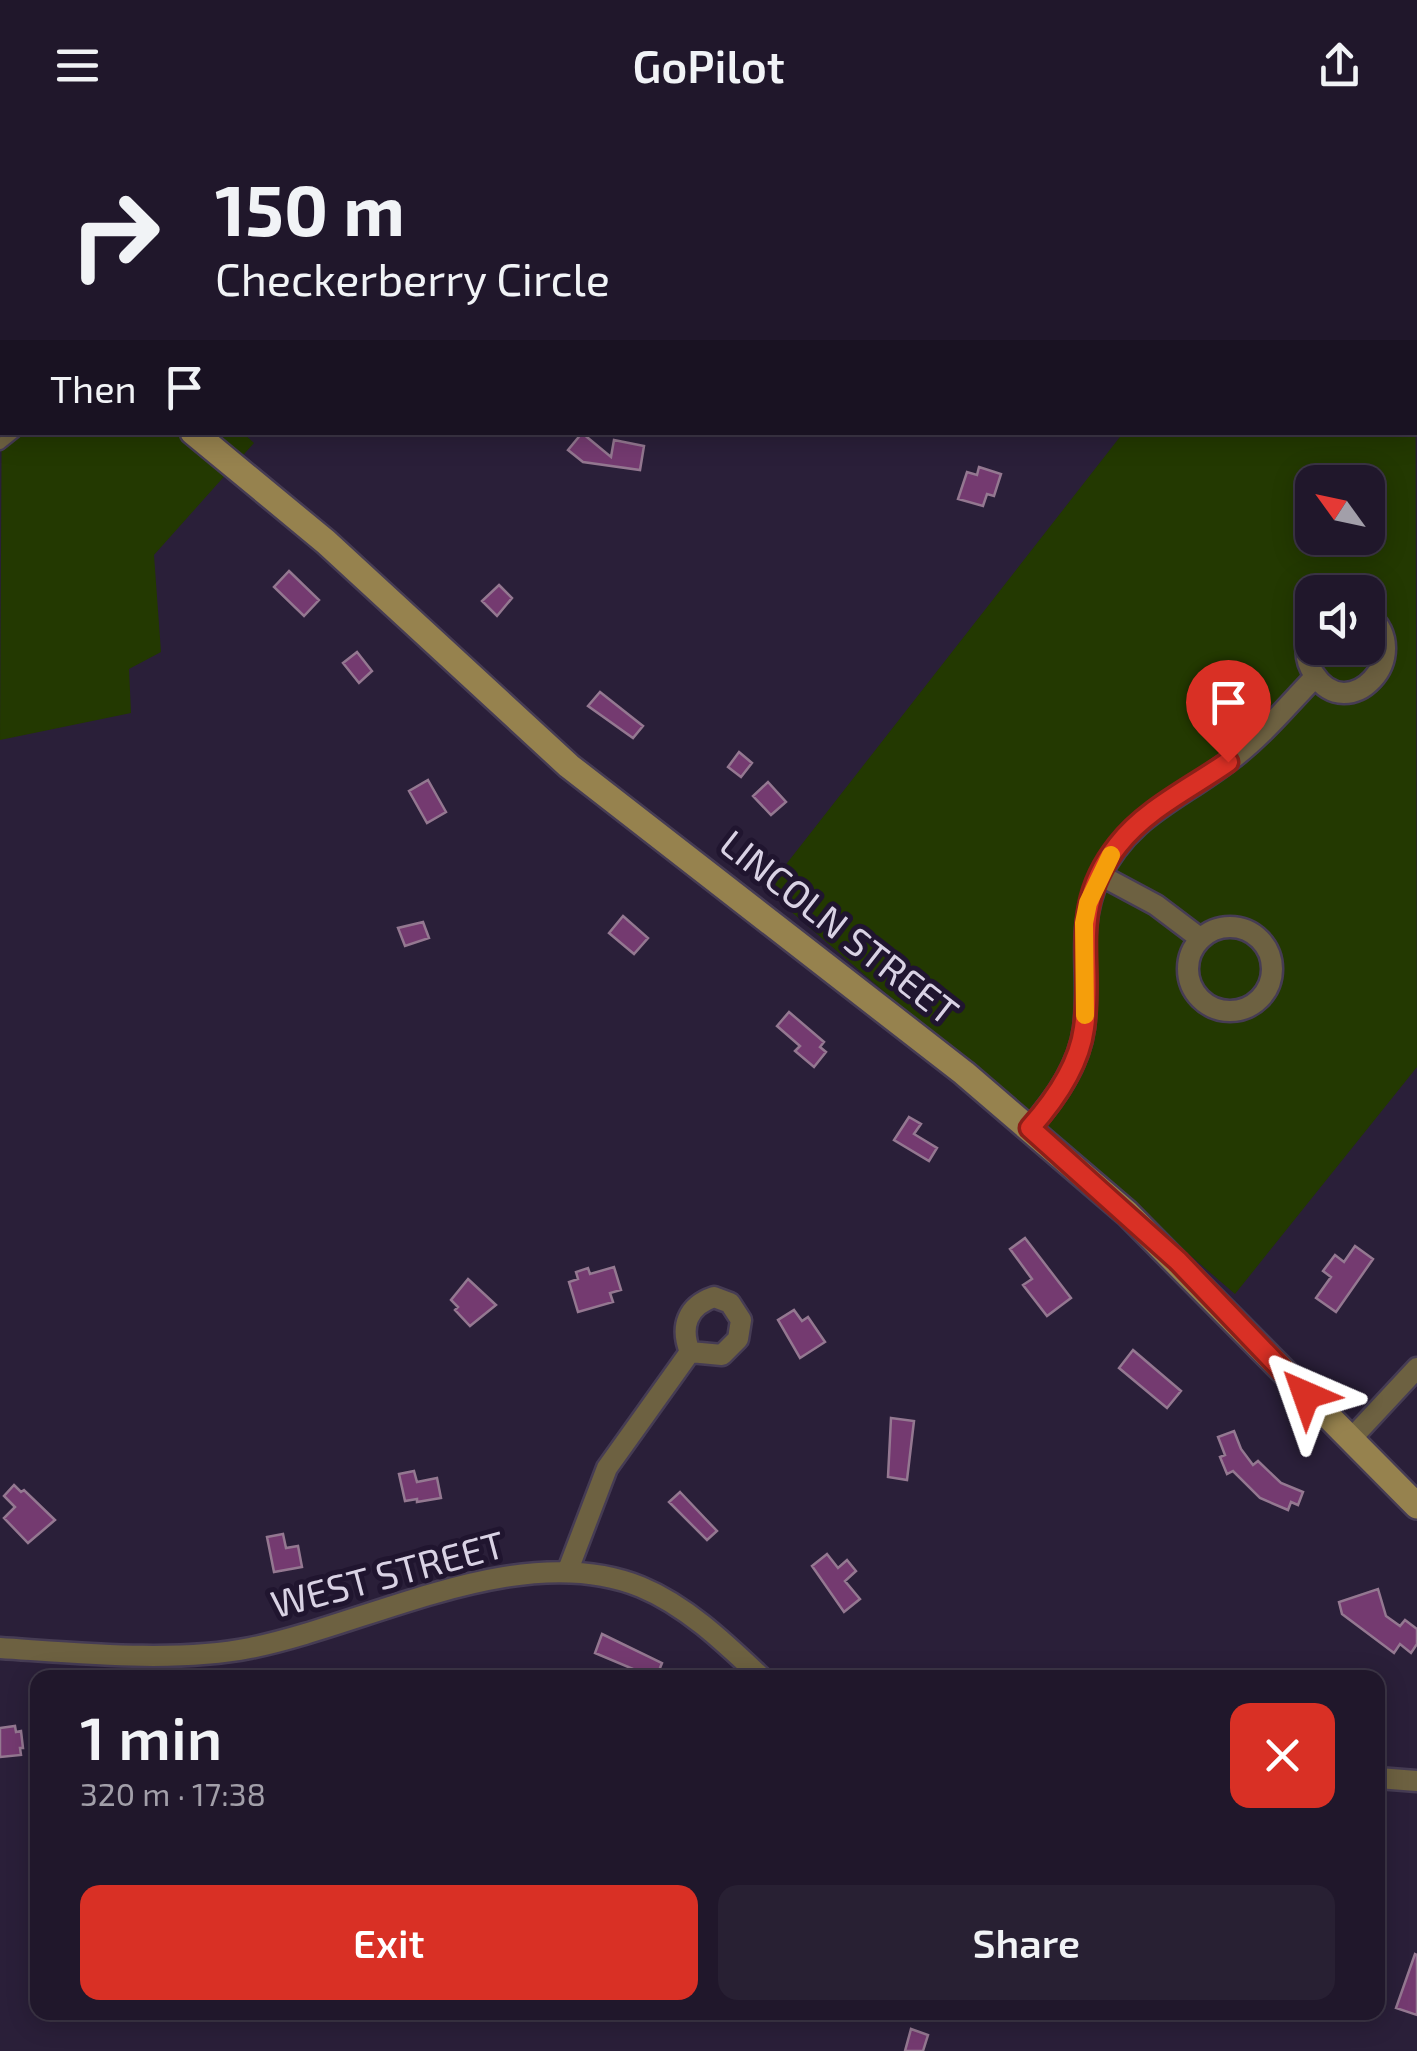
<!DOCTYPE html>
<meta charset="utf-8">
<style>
body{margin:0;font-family:"Exo 2",sans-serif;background:#282033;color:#f1f3f6;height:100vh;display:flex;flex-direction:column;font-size:38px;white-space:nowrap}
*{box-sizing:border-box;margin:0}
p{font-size:32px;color:#a29fa9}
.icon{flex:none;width:55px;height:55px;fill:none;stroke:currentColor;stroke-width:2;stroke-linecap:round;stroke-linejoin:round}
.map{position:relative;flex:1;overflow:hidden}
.panel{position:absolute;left:30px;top:1540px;width:1355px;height:350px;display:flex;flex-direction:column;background:#20172b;border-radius:20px;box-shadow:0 5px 25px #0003,0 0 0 2px #3d3647}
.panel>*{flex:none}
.banner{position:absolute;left:0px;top:0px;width:1418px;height:305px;box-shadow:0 5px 25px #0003,0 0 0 2px #3d3647;background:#20172b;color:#f1f3f6;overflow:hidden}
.needle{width:65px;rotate:303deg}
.fabs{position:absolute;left:1295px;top:335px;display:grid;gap:20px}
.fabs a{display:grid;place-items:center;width:90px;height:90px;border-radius:20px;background:#20172b;box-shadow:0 5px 25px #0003,0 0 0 2px #3d3647;font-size:50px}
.pin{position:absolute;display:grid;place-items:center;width:85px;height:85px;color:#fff;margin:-102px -42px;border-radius:50% 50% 50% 0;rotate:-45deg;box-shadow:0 0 10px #0007}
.pin .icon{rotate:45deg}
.me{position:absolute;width:110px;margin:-55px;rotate:317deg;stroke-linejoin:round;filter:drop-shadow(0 0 8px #0008)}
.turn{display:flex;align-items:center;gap:35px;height:210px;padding:0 50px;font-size:45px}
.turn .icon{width:130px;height:130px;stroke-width:2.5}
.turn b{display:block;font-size:70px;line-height:85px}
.then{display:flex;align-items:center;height:95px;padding:0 50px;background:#0003;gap:20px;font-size:38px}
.round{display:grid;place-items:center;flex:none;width:105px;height:105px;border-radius:20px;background:#282033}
.overview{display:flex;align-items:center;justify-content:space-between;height:170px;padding:0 50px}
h1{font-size:60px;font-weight:600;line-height:75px}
.primary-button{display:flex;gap:20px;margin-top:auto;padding:20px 50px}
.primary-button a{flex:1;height:115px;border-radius:20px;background:#d93025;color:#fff;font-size:40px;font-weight:600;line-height:115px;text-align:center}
.primary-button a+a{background:#282033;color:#f1f3f6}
header{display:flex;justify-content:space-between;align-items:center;height:130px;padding:0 50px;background:#20172b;font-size:45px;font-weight:600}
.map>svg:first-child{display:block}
</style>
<header><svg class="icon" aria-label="menu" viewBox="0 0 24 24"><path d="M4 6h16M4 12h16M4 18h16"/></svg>GoPilot<svg class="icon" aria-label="share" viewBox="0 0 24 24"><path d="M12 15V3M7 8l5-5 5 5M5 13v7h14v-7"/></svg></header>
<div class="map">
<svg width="1417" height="1921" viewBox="0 0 1417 1921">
<rect width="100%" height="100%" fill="#2a1f39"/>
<path fill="#233901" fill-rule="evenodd" d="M1415,48L1417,937L1235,1164L766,760L1123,303L1415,302ZM1312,352H1368V408H1312ZM1312,462H1368V518H1312Z
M2,239V302H242L254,313L154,425L161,522L129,539L131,583L0,610Z"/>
<path fill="#743a70" stroke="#947891" stroke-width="2.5" d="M582,303L611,327L614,310L644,316L640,340L583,332L568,320Z
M979,337L1001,344L994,366L987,364L983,376L958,369L967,342L977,345Z
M289,441L319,470L304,486L274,457Z
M499,455L512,468L497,486L482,471Z
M357,522L372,541L359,553L343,533Z
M600,562L643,596L633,608L588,576Z
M739,622L752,633L741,647L728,637Z
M428,650L446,682L427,693L409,661Z
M768,652L786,672L771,685L753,666Z
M623,786L648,808L634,824L609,803Z
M423,792L429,808L405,816L398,798Z
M789,882L824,912L820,917L826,922L814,937L795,921L800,916L777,896Z
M909,987L921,994L914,1004L937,1018L929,1031L894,1010Z
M1025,1108L1071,1168L1047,1186L1023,1155L1032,1149L1010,1119Z
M1355,1116L1373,1129L1336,1182L1316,1168L1331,1147L1323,1141L1335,1125L1344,1132Z
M614,1137L621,1160L610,1163L613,1172L578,1182L569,1152L578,1149L576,1142L588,1138L590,1144Z
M468,1149L496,1175L470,1196L455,1180L458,1177L451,1170Z
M794,1180L802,1191L808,1187L825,1212L800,1228L778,1190Z
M1133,1220L1181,1261L1167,1278L1119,1238Z
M891,1288L914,1291L907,1350L888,1347Z
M1234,1301L1241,1319L1253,1335L1258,1331L1281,1353L1303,1362L1298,1375L1291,1372L1288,1380L1260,1368L1233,1341L1227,1344L1220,1327L1225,1325L1218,1307Z
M414,1341L417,1352L437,1348L441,1368L417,1372V1369L405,1371L399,1344Z
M14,1355L21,1362L24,1360L55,1390L28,1413L4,1388L15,1377L4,1366Z
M680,1362L717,1401L707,1410L669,1372Z
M283,1404L286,1418L298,1416L302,1437L274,1442L267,1407Z
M827,1424L838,1438L847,1430L856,1441L845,1451L860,1469L844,1482L812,1436Z
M1378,1459L1386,1486L1400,1496L1405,1490L1417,1499V1514L1411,1523L1400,1514L1394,1523L1342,1484L1339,1472Z
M602,1504L662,1533L656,1548H644L636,1544L638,1541L595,1523Z
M15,1596L16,1602L21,1601L23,1618H20L21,1625L0,1627V1598Z
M1415,1824L1417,1825V1885L1396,1878Z
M911,1899L928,1905L923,1921H905Z"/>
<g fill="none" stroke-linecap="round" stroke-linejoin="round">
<defs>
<path id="lane" d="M0,314L15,302"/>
<path id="street" d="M624,0V2
M1312,500C1305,515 1304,530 1314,544C1348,597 1417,526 1368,484
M1100,745L1156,775L1201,809
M1188 839a42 42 0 1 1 84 0a42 42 0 1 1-84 0Z
M1030,998C1055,969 1079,936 1084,898C1091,844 1075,800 1099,748C1129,686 1177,671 1228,632C1261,608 1287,576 1315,547
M1350,1310L1417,1238
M568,1440L607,1338L690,1222L722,1225L738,1209L741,1190L730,1173L714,1167C687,1176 680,1197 690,1222
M0,1518C77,1523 175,1533 250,1518C370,1494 521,1408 641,1457C687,1476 726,1514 762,1548
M1378,1648L1417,1651"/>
<path id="secondary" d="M0,132L2,134
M193,302L326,412L569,636L964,943L1127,1083L1417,1376"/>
</defs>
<use href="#lane" stroke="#463c54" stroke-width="15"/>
<use href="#street" stroke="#463c54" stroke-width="25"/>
<use href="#secondary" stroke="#463c54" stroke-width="30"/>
<use href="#lane" stroke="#6d6141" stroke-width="10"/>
<use href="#street" stroke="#6d6141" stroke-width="20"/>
<use href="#secondary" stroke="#96824e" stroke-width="25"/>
</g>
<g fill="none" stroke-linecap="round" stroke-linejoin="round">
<defs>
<path id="route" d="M1228,632C1191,658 1146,679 1118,715C1068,778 1094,829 1084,898C1079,936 1055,970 1030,998L1178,1131L1306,1265"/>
</defs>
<use href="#route" stroke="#8d1f18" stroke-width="25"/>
<use href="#route" stroke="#d93025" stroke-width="18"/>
<path stroke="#f59e0b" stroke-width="18" d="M1085,885L1084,793L1088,773L1111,725"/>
</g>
<g text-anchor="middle" stroke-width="10" stroke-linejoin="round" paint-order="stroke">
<g font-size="38" fill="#d9d2e4" stroke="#20152f">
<text transform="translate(839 798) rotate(38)" y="13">LINCOLN STREET</text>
<text transform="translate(388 1445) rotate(-15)" y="13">WEST STREET</text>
</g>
</g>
</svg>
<div class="fabs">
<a><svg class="needle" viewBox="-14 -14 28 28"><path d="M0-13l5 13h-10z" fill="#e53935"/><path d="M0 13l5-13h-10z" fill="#a29fa9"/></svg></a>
<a><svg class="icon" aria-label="sound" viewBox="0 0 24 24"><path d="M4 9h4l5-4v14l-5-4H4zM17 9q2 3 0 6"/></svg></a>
</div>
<div class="pin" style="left:1228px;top:632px;background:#d93025"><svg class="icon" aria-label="arrive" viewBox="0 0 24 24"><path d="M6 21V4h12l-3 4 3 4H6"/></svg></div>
<svg class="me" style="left:1306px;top:1265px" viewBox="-20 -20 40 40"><path d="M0-17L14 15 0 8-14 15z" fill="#d93025" stroke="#fff" stroke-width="4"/></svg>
<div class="banner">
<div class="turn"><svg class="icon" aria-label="right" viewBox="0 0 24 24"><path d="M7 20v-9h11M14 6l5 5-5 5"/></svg><div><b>150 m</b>Checkerberry Circle</div></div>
<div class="then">Then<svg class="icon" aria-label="arrive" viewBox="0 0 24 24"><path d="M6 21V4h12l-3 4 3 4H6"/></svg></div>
</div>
<section class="panel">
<div class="overview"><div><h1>1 min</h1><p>320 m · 17:38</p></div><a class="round" style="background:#d93025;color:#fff"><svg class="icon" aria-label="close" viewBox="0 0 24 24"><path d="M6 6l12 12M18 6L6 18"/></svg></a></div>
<div class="primary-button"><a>Exit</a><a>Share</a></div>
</section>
</div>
